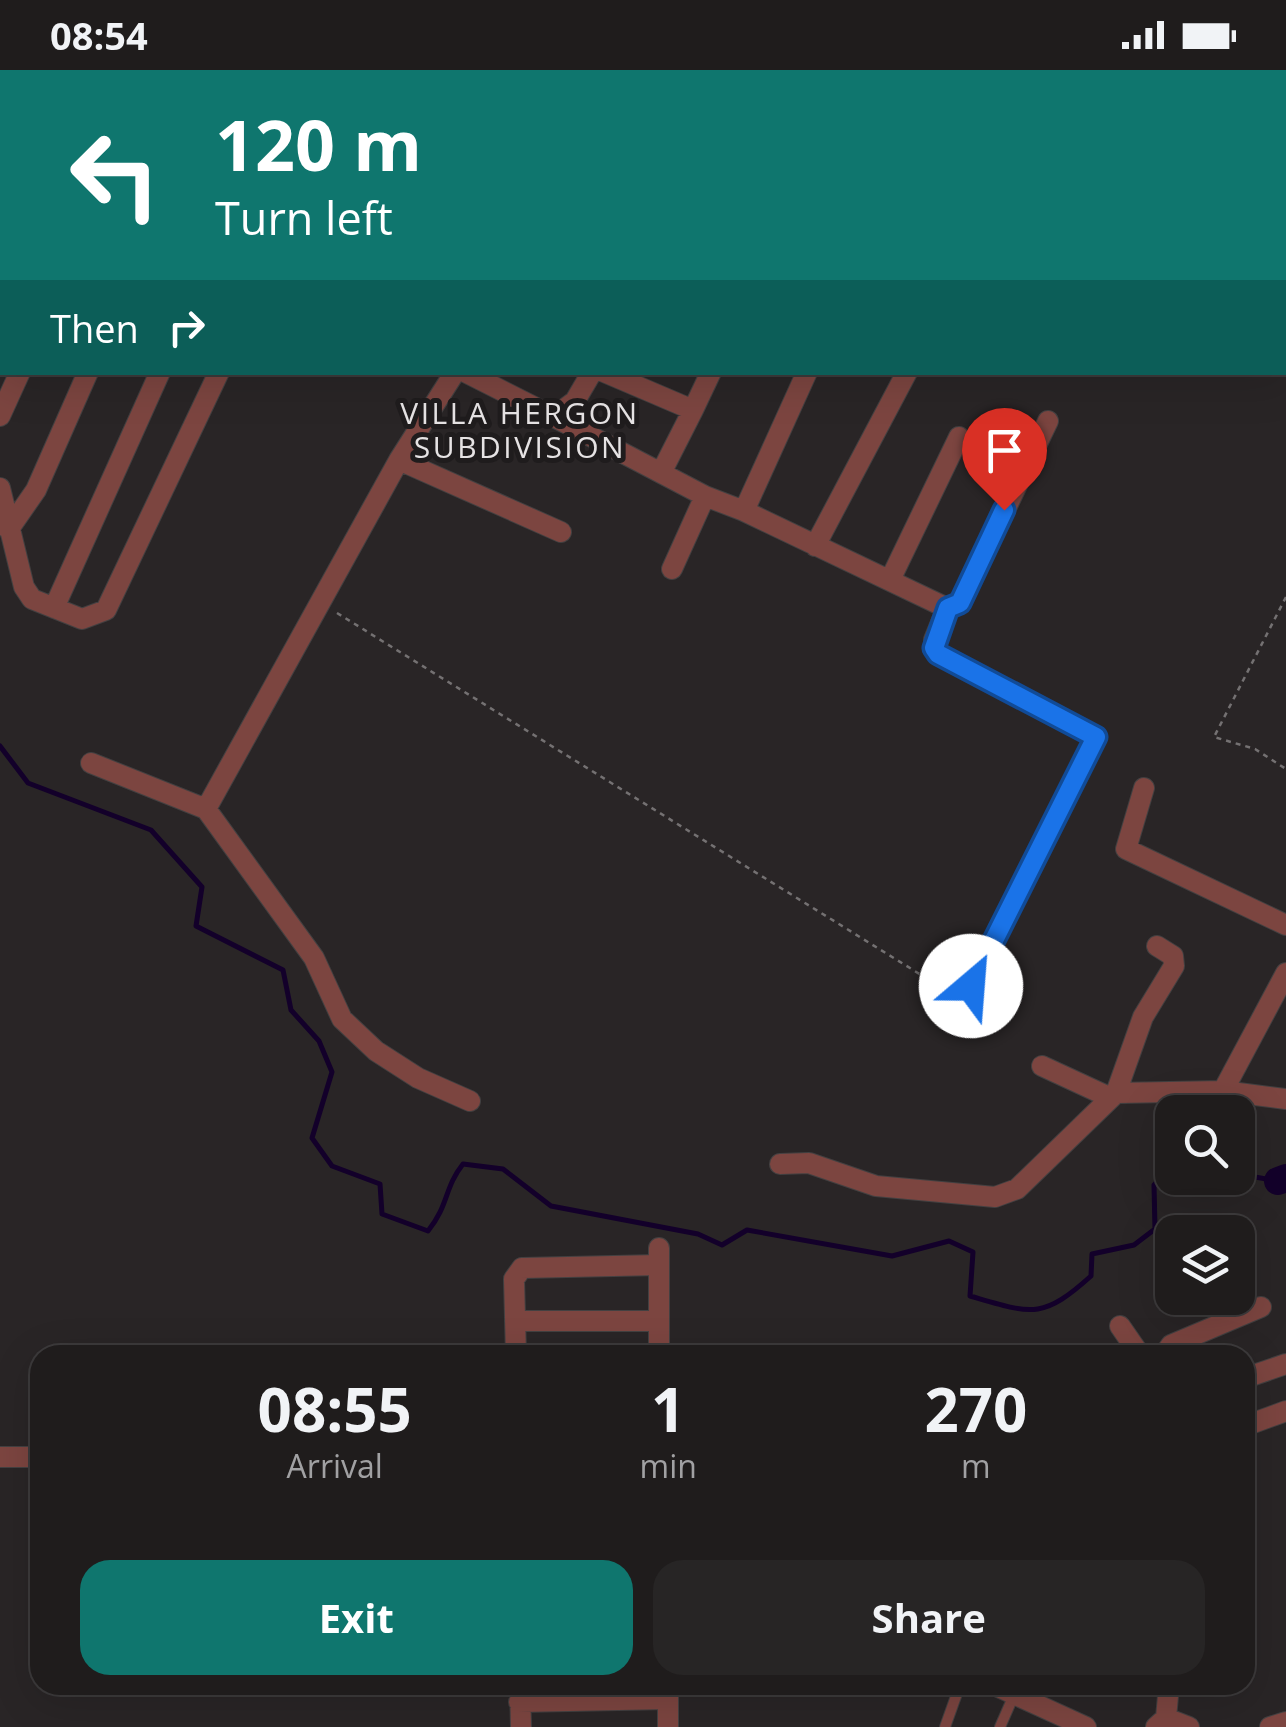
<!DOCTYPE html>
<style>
body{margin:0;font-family:"Open Sans",sans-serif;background:#272525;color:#f1f3f6;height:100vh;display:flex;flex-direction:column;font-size:38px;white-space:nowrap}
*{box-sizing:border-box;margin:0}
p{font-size:32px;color:#a1a1a3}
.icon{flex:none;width:55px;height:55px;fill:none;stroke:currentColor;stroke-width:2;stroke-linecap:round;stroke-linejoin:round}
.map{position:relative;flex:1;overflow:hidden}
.side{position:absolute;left:30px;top:1275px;width:1225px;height:350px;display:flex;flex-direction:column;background:#1f1c1c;border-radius:30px;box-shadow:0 10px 40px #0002,0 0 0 2px #3c3a3b}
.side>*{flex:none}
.banner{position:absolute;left:0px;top:0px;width:1288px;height:305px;box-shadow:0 10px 40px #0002,0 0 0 2px #3c3a3b;background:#0f766e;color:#fff;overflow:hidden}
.fabs{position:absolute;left:1155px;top:1025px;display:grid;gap:20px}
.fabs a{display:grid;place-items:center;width:100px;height:100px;border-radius:20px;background:#1f1c1c;box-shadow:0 10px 40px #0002,0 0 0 2px #3c3a3b;font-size:50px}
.pin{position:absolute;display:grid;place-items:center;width:85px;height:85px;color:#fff;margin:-102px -42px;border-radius:50% 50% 50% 0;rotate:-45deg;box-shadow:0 0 10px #0007}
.pin .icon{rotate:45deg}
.me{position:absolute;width:110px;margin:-55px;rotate:27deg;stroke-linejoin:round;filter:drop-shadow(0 0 8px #0008)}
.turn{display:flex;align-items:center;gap:35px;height:210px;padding:0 50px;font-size:45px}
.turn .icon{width:130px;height:130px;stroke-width:2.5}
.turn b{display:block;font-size:70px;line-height:85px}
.then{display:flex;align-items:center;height:95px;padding:0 50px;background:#0003;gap:20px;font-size:38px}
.eta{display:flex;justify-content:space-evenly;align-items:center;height:170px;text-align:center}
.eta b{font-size:60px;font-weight:700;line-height:70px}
.cta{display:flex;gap:20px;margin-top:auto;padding:20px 50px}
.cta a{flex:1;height:115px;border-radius:30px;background:#0f766e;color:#fff;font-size:40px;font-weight:700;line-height:115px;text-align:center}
.cta a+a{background:#272525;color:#f1f3f6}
.status{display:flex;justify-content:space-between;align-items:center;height:70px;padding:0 50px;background:#1f1c1c;direction:ltr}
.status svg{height:28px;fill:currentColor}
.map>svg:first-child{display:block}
</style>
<div class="status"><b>08:54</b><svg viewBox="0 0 49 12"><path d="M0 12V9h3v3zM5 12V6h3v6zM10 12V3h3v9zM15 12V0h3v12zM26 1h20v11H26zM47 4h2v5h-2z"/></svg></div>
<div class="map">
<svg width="1286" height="1657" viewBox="0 0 1286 1657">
<rect width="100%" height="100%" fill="#292526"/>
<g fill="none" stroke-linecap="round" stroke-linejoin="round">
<path stroke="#13002a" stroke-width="5" d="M0,676L28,713L151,760L202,817L196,856L283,900L291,940L319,971L332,1002L312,1068L332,1096L380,1114L382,1144L428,1161C449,1135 444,1118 463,1094L503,1099L551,1136L698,1164L722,1175L747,1160L892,1186L949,1171L973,1182L970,1226C1032,1244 1042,1250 1091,1206L1092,1184L1134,1175L1155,1159L1154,1115L1172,1097
M1238,1104L1278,1111"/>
<path stroke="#13002a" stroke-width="28" d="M1278,1111L1286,1108"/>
<defs>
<path id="service" d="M945,1657L960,1615
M1000,1657L1014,1625"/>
<path id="minor" d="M580,0L581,2
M692,0V2
M56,2L57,0
M115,2L116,0
M220,2L221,0
M408,2L409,0
M949,2L950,0
M1138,2L1139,0
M0,141L2,135
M1285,155L1286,156
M0,200H2
M0,265L2,266
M465,302L554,347L575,331L592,302
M604,302L693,340L711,302
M807,302L744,441L947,538L934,570L938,584L1095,667L971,915
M0,346L20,302
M554,347L705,426L744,441
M399,390L561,462
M987,393L1019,408
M661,403L693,340
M0,418L24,517L32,529L82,549L106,540L219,302
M6,457L11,456L36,420L88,302
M815,476L907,302
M672,499L705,426
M890,510L959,367
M54,538L160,302
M947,538L960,533L1048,351
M91,693L206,739L314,888L342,949L376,981L418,1008L470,1031
M1144,718L1126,779L1286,855
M206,739L399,390L455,302
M1042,996L1109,1027
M1223,1021L1286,903
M1116,1023L1143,947L1174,896L1173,886L1157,876
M780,1094L809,1093L876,1116L995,1127L1017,1119L1116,1023L1223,1021L1286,1029
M659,1178V1285
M515,1251H659
M1120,1256L1140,1285
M516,1285L514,1209L522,1198L659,1195
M1164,1285L1171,1275L1261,1237
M1245,1308L1286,1294
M1245,1356L1286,1341
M0,1387H40
M520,1615L521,1657
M668,1615V1657
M994,1615L1086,1657
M519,1632L668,1629
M1166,1648L1189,1657
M1156,1657L1166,1648L1169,1615
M1270,1657L1286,1652"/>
</defs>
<use href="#service" stroke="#434041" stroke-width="12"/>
<use href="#minor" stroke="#434041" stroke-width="22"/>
<path stroke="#747172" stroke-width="2.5" stroke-dasharray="5 5" stroke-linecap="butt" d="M1286,527L1214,667L1255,679L1286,699
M337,543L926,908"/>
<use href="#service" stroke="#7c4540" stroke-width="10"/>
<use href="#minor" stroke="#7c4540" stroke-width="20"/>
</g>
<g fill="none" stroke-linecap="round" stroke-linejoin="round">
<defs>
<path id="route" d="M971,916L1096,667L938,584L934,578L948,538L960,533L1004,440"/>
</defs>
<use href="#route" stroke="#114b97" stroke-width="25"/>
<use href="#route" stroke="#1a73e8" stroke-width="18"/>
</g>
<g text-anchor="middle" stroke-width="10" stroke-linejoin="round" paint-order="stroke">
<g font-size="30" letter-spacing="2.5" fill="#e6e3e4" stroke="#1f1c1d">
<text x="520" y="354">VILLA HERGON<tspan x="520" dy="34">SUBDIVISION</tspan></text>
</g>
</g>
</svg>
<div class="fabs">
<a><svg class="icon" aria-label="search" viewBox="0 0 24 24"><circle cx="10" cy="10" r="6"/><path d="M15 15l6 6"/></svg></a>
<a><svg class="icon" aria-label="layers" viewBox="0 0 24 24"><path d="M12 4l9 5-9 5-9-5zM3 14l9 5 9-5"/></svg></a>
</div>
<div class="pin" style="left:1004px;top:440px;background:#d93025"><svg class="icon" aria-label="arrive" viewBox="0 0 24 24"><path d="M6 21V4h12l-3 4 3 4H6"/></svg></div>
<svg class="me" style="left:971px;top:916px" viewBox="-20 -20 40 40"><circle r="19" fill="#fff"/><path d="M0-13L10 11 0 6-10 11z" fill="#1a73e8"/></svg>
<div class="banner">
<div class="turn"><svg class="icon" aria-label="left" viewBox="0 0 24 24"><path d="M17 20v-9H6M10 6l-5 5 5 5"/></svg><div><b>120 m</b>Turn left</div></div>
<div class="then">Then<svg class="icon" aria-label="right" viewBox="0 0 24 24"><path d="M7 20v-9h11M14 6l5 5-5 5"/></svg></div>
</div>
<section class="side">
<div class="eta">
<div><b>08:55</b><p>Arrival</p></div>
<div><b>1</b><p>min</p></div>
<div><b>270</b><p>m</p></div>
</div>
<div class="cta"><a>Exit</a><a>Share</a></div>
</section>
</div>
